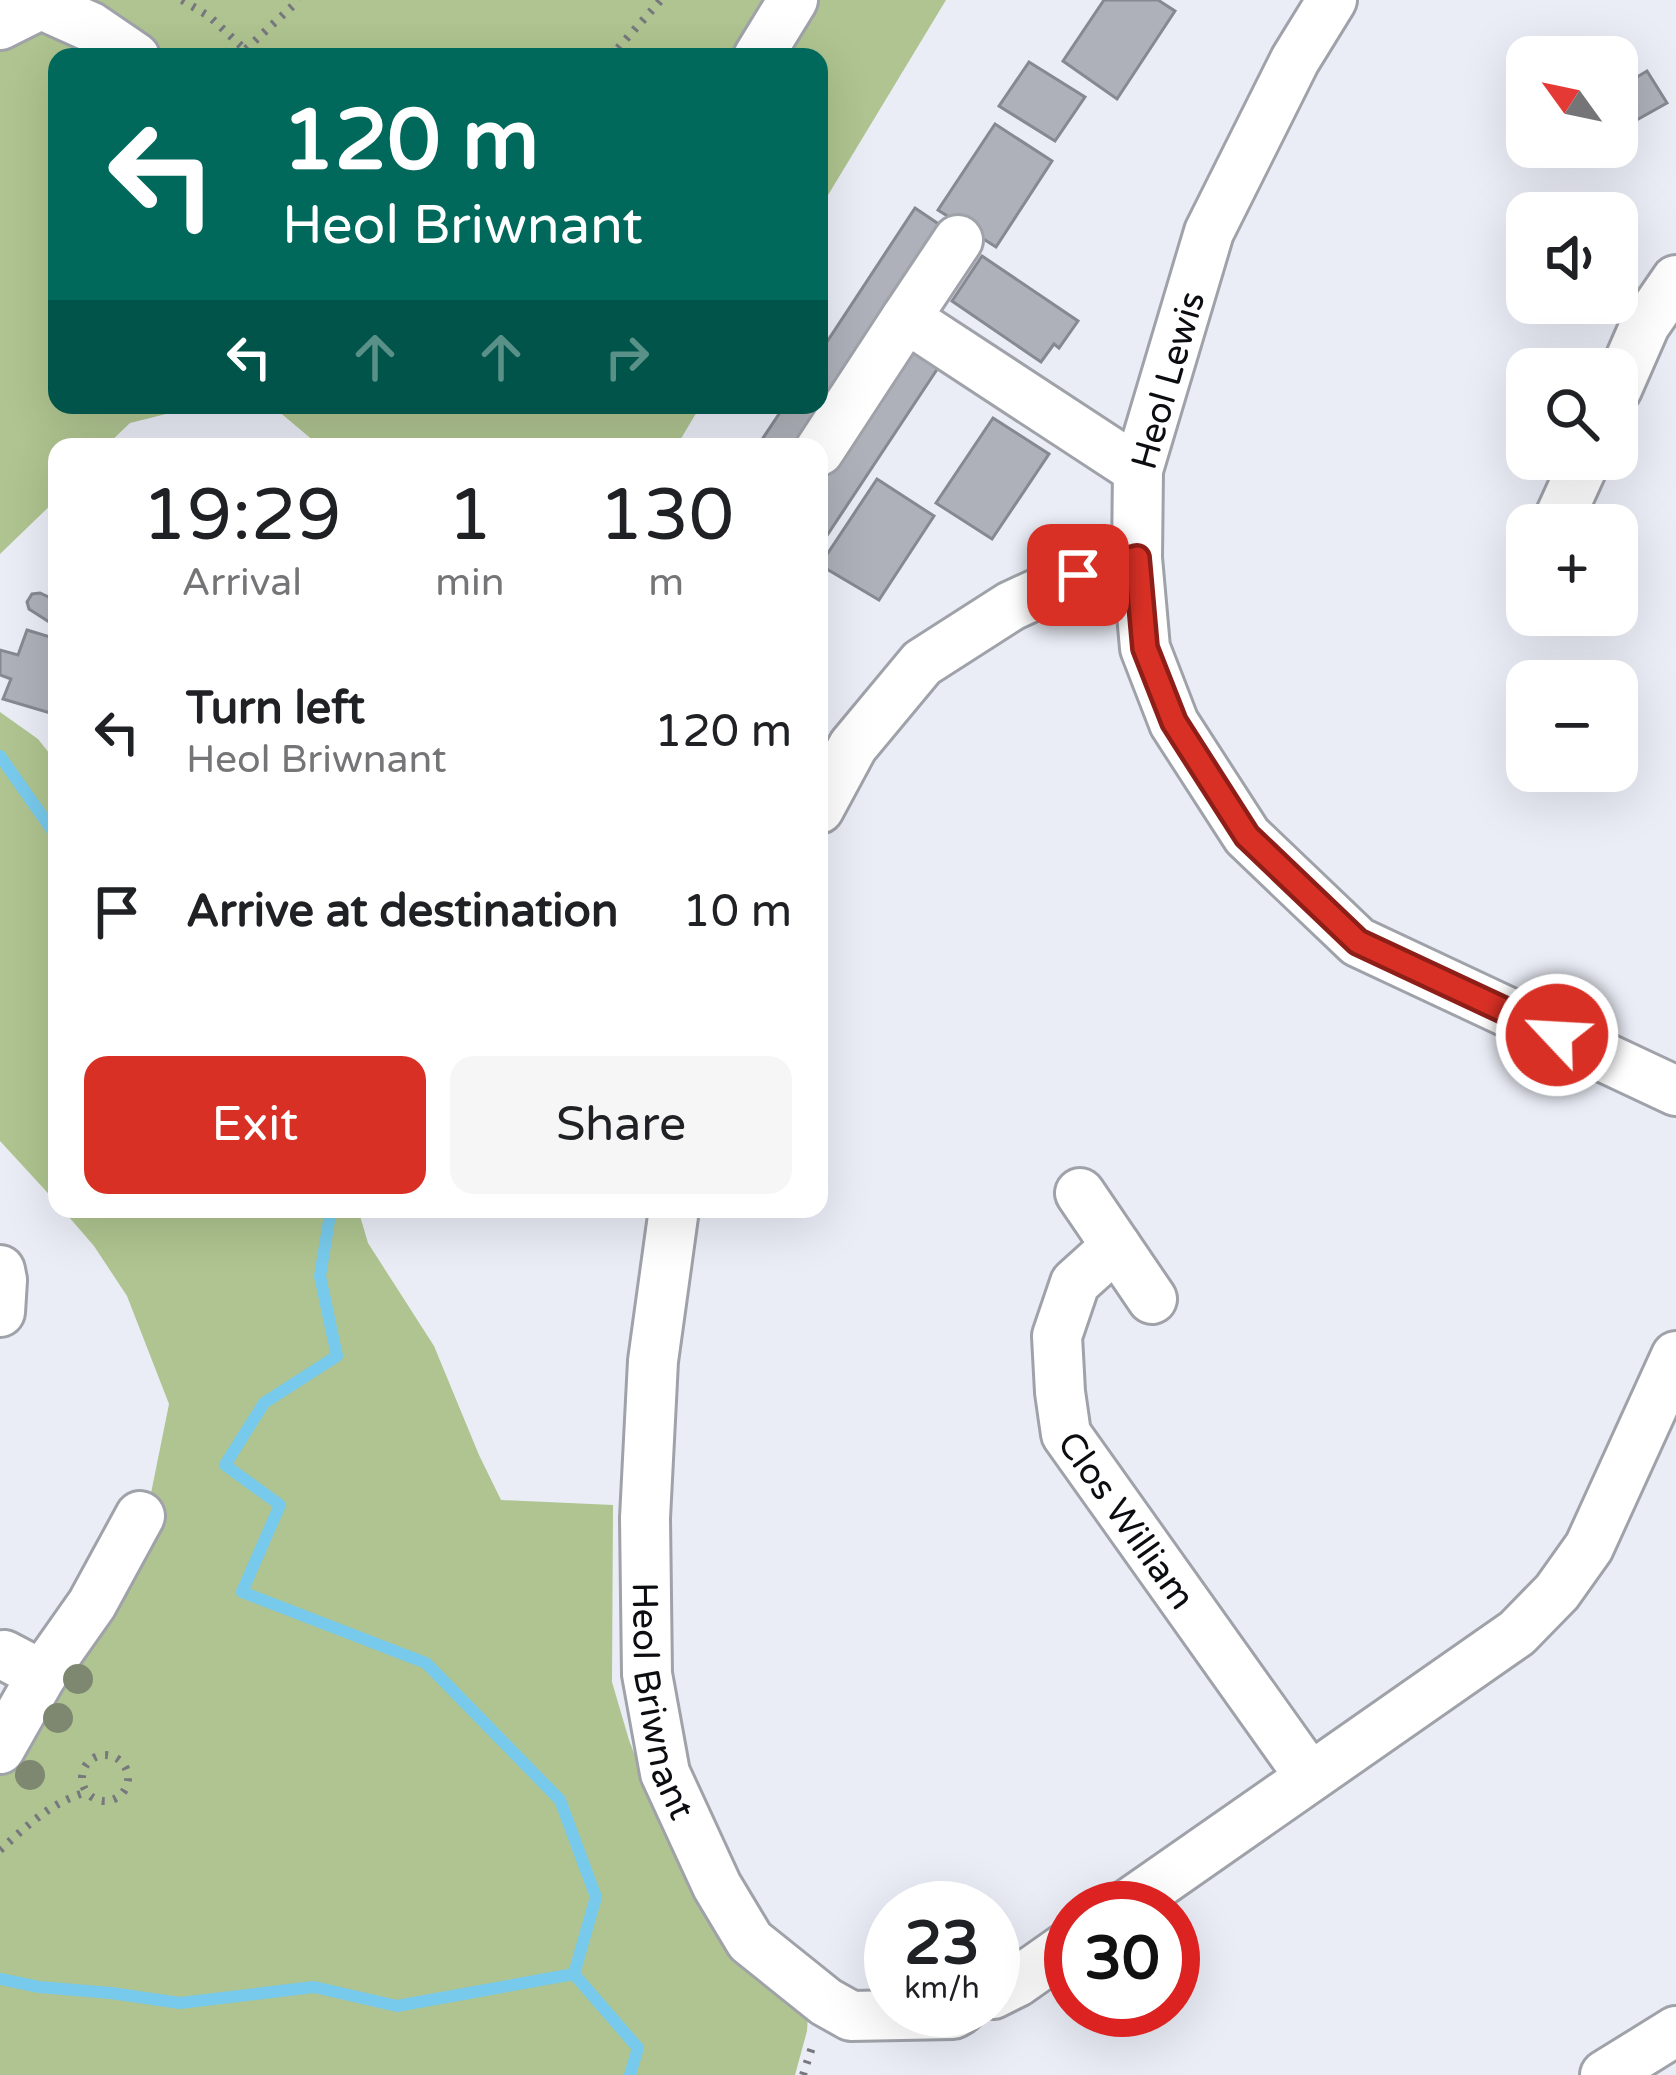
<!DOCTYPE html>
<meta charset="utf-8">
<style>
body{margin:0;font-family:"Varela Round",sans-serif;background:#f6f6f6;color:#202124;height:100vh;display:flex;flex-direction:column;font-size:45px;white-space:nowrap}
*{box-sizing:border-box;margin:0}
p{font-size:39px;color:#757577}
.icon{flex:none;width:66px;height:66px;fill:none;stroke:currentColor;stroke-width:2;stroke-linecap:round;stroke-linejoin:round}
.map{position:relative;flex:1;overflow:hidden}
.drawer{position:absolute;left:48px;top:438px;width:780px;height:780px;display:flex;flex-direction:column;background:#fff;border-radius:24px;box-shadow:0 12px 48px #0002}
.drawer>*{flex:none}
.top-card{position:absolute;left:48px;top:48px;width:780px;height:366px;border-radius:24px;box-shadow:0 12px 48px #0002;background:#00695c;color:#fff;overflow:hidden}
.needle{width:78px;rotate:303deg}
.buttons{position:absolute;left:1506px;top:36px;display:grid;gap:24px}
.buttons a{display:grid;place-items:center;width:132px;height:132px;border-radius:24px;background:#fff;box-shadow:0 12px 48px #0002;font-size:60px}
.speed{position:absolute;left:864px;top:1881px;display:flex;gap:24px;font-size:60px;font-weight:700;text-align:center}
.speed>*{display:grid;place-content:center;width:156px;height:156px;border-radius:50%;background:#fff;box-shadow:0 12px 48px #0002;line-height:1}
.speed small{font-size:30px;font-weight:400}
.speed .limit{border:18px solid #d22;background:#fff;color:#111}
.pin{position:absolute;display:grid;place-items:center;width:102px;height:102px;color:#fff;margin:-51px;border-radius:24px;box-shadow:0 6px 18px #0006}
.me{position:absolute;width:132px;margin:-66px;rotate:295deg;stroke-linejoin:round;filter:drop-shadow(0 0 9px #0008)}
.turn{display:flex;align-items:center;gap:42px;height:252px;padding:0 36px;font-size:54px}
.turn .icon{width:156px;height:156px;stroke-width:2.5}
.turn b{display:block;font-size:84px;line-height:102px}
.lanes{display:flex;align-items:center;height:114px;padding:0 36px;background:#0003;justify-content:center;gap:60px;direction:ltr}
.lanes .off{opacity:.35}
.eta{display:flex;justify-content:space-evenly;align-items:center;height:204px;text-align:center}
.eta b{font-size:72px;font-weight:600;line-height:84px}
.action{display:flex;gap:24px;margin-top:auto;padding:24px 36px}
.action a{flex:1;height:138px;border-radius:24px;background:#d93025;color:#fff;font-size:48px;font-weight:600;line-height:138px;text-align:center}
.action a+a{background:#f6f6f6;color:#202124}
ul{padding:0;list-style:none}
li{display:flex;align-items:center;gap:36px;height:180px;padding:0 36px}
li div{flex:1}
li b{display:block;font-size:45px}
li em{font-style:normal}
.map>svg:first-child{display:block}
</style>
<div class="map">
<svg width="1676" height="2075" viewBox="0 0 1676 2075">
<rect width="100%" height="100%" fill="#eaedf6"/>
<path fill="#afc490" d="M0,0H946L819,210V57H57V405H190L186,409L130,423L105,447H57V499L0,554Z
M271,405H701L676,447H321Z
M0,712L38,739L57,763V1203L0,1141Z
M62,1209H358L368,1243L434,1346L479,1455L501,1500L613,1505L612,1682L629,1740L662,1827L710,1917L808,2015L807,2031L795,2075H0V1749L146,1518L169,1404L127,1296L94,1246Z"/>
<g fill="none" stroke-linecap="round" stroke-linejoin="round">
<path stroke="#78caec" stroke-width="12" d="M0,756L57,837
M331,1209L320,1276L337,1356L264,1403L225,1465L280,1505L242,1592L426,1663L560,1800L596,1897L574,1974L638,2048L630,2075
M0,1979L39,1987L111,1993L180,2003L314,1987L397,2006L574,1974"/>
</g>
<path fill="#aeb1b9" stroke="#868990" stroke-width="3" d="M1104,0H1158L1175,11L1117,99L1063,61Z
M1029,62L1085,97L1055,141L999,106Z
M1647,71L1667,103L1633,122L1617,95V89Z
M995,124L1052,161L996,247L938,210Z
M915,208L946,229L801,447H757L785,405H819V354Z
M982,256L1078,321L1059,348L1054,344L1041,362L952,301Z
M907,347L938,368L826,537L819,532V482Z
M993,418L1049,454L992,539L936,503Z
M877,479L934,516L879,600L820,565Z
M57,591V627L29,609L27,602L32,594L40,593L53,599Z
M27,630L57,639V715L3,699L11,679L0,675V650L18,655Z"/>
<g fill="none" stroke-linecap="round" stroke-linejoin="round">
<defs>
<g id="minor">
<path d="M1332,0L1295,60L1209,232L1138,470L1137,558L1145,648L1174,723L1247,836L1358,942L1676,1091"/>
<path d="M42,5L91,27L135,57"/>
<path d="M0,25L50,0"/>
<path d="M758,57L793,0"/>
<path d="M906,318L958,240"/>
<path d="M1617,389L1645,325L1676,280"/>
<path d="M819,451L906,318L1138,470"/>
<path d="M1556,525L1586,459"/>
<path d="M819,809L853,746L922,663L1011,606L1078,575L1137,558"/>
<path d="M1080,1193L1152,1299"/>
<path id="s1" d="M674,1209L653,1361L645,1518L647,1674L665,1773L717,1886L750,1941L826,2002L851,2016L953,2014L960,2010"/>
<path id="s2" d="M1116,1246L1075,1283L1057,1336L1060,1392L1066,1434L1310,1777"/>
<path d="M0,1270L2,1280L0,1312"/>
<path d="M42,1675L92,1604L140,1516"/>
<path d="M0,1749L42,1675L4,1655"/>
<path d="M1123,1908L1517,1633L1557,1592L1589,1547L1676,1356"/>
<path d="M993,1994L1017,1982L1071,1944"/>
<path d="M1605,2075L1676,2031"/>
</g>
</defs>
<use href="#minor" stroke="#9fa2a9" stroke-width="54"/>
<path stroke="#76787e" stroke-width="8" stroke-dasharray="3 9" stroke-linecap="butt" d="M182,0L210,17L253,57
M246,49L299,0
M610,57L661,0
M82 1778a23 23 0 1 1 46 0a23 23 0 1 1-46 0Z
M0,1850C27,1826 51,1802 87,1792
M803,2075L813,2044"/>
<use href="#minor" stroke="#fff" stroke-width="48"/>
</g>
<g fill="#7e8770">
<circle cx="78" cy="1679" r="15"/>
<circle cx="58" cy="1718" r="15"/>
<circle cx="30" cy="1775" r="15"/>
</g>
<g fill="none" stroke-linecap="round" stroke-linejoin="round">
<defs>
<path id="route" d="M1078,575L1137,558L1145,648L1174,722L1247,836L1358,942L1557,1035"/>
</defs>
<use href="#route" stroke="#8d1f18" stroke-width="30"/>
<use href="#route" stroke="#d93025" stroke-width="21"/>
</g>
<g text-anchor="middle" stroke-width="9" stroke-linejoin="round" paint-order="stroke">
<g font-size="36" fill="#0c0d10" stroke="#fff">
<text transform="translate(1167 380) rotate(-74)" y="13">Heol Lewis</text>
<text dy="13" stroke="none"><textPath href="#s2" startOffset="315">Clos William</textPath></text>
<text dy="13" stroke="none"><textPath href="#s1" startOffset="495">Heol Briwnant</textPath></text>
</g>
</g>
</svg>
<div class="buttons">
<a><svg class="needle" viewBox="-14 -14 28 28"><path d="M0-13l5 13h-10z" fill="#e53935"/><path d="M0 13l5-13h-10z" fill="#757577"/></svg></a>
<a><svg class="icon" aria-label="sound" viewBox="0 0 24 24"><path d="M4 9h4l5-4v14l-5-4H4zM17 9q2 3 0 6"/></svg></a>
<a><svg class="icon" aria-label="search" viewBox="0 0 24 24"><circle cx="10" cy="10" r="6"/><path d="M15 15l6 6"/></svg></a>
<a>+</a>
<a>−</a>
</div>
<div class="speed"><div>23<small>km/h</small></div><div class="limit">30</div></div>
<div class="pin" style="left:1078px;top:575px;background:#d93025"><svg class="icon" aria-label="arrive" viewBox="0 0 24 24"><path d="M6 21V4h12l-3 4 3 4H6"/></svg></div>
<svg class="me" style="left:1557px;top:1035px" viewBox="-20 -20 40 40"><circle r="17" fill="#d93025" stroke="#fff" stroke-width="3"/><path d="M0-11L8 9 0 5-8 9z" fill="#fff"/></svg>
<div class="top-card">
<div class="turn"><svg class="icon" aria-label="left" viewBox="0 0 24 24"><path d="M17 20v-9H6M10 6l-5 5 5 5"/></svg><div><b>120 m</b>Heol Briwnant</div></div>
<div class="lanes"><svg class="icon" aria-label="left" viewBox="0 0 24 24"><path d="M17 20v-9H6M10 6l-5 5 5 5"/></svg><svg class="icon off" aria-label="ahead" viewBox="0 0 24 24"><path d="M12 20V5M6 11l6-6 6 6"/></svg><svg class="icon off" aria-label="ahead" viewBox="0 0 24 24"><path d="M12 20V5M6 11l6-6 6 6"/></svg><svg class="icon off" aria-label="right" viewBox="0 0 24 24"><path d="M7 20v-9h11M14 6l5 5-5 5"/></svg></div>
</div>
<section class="drawer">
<div class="eta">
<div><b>19:29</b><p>Arrival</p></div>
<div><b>1</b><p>min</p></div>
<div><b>130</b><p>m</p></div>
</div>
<ul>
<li><svg class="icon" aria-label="left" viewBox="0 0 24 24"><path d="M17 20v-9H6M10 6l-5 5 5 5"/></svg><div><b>Turn left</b><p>Heol Briwnant</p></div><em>120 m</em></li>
<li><svg class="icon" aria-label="arrive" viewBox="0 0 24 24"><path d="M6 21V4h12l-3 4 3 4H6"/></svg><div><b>Arrive at destination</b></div><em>10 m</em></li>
</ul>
<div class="action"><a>Exit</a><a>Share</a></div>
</section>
</div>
